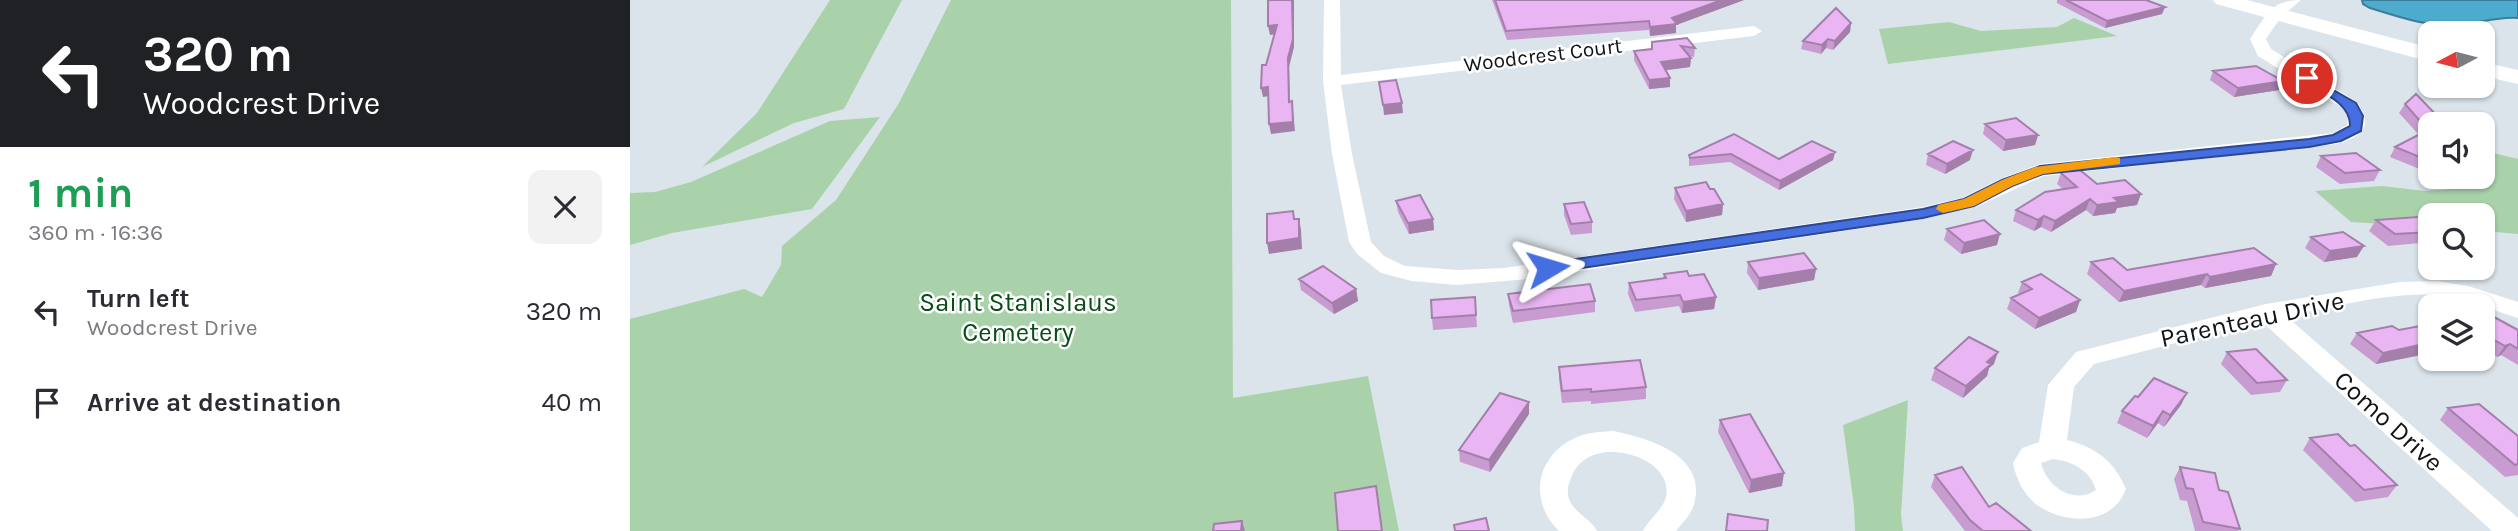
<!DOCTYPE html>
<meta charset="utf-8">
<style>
body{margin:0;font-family:Karla,sans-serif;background:#f2f2f3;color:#2b2b33;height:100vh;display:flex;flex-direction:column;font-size:26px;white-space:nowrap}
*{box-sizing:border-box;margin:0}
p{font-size:23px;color:#7c7c81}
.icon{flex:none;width:38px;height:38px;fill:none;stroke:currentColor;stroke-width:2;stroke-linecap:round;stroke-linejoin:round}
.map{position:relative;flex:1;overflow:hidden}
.details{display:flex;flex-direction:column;background:#fff;width:630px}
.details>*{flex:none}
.guide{background:#202124;color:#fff;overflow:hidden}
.needle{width:46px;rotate:263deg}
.controls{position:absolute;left:1788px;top:21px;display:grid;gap:14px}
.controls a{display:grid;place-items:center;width:77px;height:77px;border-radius:14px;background:#fff;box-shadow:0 2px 5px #0004;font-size:35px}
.pin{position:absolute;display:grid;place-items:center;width:60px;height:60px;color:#fff;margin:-30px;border:4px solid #fff;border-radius:50%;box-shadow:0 2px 7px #0007}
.me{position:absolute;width:77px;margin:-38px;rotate:83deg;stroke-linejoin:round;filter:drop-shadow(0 0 5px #0008)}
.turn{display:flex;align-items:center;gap:24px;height:147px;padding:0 28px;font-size:32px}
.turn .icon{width:91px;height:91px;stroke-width:2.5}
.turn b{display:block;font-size:49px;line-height:60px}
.round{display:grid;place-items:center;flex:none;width:74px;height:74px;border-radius:14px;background:#f2f2f3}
.overview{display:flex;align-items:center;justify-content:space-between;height:119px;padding:0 28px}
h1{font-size:42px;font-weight:700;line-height:52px;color:#1e9e55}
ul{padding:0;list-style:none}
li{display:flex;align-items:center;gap:21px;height:91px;padding:0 28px}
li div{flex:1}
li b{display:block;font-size:26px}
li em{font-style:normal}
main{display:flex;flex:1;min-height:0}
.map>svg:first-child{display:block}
</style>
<main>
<section class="details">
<div class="guide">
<div class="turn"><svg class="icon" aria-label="left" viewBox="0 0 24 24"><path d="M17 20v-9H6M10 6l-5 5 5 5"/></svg><div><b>320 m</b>Woodcrest Drive</div></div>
</div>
<div class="overview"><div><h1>1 min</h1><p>360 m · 16:36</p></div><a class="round"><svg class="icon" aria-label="close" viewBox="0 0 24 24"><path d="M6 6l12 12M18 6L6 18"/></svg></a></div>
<ul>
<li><svg class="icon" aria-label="left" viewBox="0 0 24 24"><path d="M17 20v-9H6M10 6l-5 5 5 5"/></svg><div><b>Turn left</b><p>Woodcrest Drive</p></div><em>320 m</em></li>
<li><svg class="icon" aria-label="arrive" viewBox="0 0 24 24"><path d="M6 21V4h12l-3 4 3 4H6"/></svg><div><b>Arrive at destination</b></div><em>40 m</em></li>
</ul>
</section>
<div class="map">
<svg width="1888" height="531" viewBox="0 0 1888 531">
<rect width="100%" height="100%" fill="#dbe4eb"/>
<path fill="#a9d2aa" d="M200,0H272L214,109L164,123L72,167L127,113Z
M321,0H601L603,398L738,376L769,531H0V319L114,289L132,297L151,265L152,246L206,200L269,103Z
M1444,18L1487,36L1258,64L1249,29L1319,22L1351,31L1427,27Z
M250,117L182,209L42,233L0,245V193L25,192L61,182L200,121Z
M1855,151L1888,159V234L1853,231V215H1801V227L1721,222L1685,191L1752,186L1795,191L1857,186Z
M1278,400L1271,515L1273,531H1225L1224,506L1213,425Z"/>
<path fill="#4dacce" stroke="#3b7e97" stroke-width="2" d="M1732,0H1888V18C1867,16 1848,24 1827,25C1797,27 1769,17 1740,8L1733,4Z"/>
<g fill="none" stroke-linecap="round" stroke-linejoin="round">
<path fill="#fff" fill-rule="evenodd" d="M694,0H710L711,75L1124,26L1132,31L1124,36L711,85L722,154L741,242L754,256L775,266L827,270L874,268L1293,207L1332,198L1370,179L1410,164L1703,133L1717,125L1718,116L1714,109L1628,56L1620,39C1636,16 1640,0 1671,0L1651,17L1636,39L1641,49L1727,102C1744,126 1733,137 1707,144L1414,176L1346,207L1293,219L898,279L827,285L782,281L751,273L727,254L719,242L702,154L693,81Z
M1807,281L1838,286L1888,302V318C1867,312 1848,303 1827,298C1776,286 1707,307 1656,316L1888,518V531H1862L1631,321L1464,364L1444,387L1437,440C1467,448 1484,461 1496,489C1482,526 1436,525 1407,505C1394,495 1386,479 1383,463L1392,448L1409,442L1418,385L1446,352L1636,304L1770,282ZM1423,459C1442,461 1461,471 1466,490C1444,505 1417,487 1411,463Z
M983,431C1018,438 1078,455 1064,504C1062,514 1052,523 1046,531H1013C1018,520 1031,511 1035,500C1050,457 958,429 941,478C939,484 937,488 938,494C940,512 960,517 967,531H929C898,501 906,456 945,438C956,432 971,432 983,431Z"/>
<path fill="#fff" fill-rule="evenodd" d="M1583,0H1617L1801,48V62L1586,4Z
M1853,62L1888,70V84L1853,76Z"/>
</g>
<path fill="#c89cd1" d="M862,0H1114L1046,25V33L1020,36L1019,30L877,40Z
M1427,0H1516L1535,7L1532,14L1475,28L1427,3Z
M1221,23L1220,32L1203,50L1196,48L1191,54L1171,49L1173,41Z
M1022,42L1065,48L1064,57L1059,56L1061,58L1060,67L1036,70L1040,87L1019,89L1004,60V51L1021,49Z
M1583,71L1653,81L1649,90L1604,97L1580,80Z
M1775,104L1801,124V165L1792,170L1760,157L1765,147L1789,135L1769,113Z
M1355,124L1408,135L1405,145L1373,151L1353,134Z
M1104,134L1149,159L1205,152L1203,160L1149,190L1100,162L1059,166V155Z
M1298,154L1340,160L1315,174L1296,165Z
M1691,156L1750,170L1744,181L1710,184L1686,167Z
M1431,173L1467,184L1507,205L1487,208L1485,213L1463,216L1456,210L1421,232L1411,227L1404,231L1383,221L1386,210L1433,189L1427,184Z
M1045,188L1080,189L1093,204L1092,215L1056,222L1044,199Z
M766,201L803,219L804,230L779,234L768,212Z
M934,204L962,222V233L941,235L934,215Z
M1801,216V242L1758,246L1739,231L1746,220Z
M1317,229L1367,245L1331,254L1314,240Z
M1681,237L1727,257L1694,262L1675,248Z
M1118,262L1186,269L1184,280L1128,290L1117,273Z
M1461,262L1497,270L1646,264L1641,276L1575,288L1571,285L1489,302L1457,274Z
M1034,274L1059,276L1086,297L1084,309L1052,313L1049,306L1005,312L998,294L999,283L1033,279Z
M669,279L726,289L728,301L704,314L671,290Z
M1392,282L1450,300L1446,312L1405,329L1377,309L1381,298L1390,294L1388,293Z
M878,294L965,301V312L883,323L879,305Z
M845,297L847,327L803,330L802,318Z
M1853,311L1888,330V365L1871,355L1867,357L1853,349Z
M1801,324V358L1797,359L1791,355L1746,364L1720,344L1727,333L1769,330Z
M1597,352L1657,380L1650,392L1621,395L1591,364Z
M1364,364L1359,368L1357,376L1333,398L1301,380L1305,368Z
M929,367L1016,387V399L961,404V401L932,403L929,379Z
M1508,397L1551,405L1534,427L1528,423L1517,438L1487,423L1492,411Z
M1818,408L1888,436V475L1875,477L1810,420Z
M899,414L860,472L830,462L829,450Z
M1090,420L1152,486L1119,493L1088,432Z
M1680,438L1720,446L1767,485L1758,497L1725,502L1673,450Z
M1550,467L1589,490L1610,529L1608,531H1565L1557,501L1550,500L1544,479Z
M1305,475L1401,531H1335L1301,487Z"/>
<path fill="#a37faa" d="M662,0H664V47L659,67L660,111L659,102L658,58Z
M1092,0H1114L1046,25V33L1020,36V27Z
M1535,7L1532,14L1475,28L1477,21Z
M1221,23L1220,32L1203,50L1205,41Z
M647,25L649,34L640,35L638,26Z
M1198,39L1196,48L1191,54L1192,45Z
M1061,58L1060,67L1030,71L1031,62Z
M1040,78V87L1019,89V80Z
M1653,81L1649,90L1604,97L1608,88Z
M638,87L640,96L633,97L631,88Z
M662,101L665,131L641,134L639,124Z
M772,103L773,113L754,115L753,105Z
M1408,135L1405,145L1373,151L1376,140Z
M1343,150L1340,160L1315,174L1317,164Z
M1205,152L1203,160L1149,190L1150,181Z
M1801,159V165L1792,170L1797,160Z
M1511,194L1507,205L1487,208L1485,213L1463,216L1467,205L1484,198Z
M1460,199L1456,210L1421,232L1425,221Z
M1093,204L1092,215L1056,222V211Z
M1414,216L1411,227L1404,231L1408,220Z
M669,219L671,230L672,249L639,254L637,243Z
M803,219L804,230L779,234L778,223Z
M1370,234L1367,245L1331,254L1334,243Z
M1734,246L1727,257L1694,262L1700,251Z
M1646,264L1641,276L1575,288L1580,277Z
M1186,269L1184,280L1128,290L1129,278Z
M1577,274L1571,285L1489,302L1494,291Z
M726,289L728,301L704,314L702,303Z
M1086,297L1084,309L1052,313L1053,302Z
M1450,300L1446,312L1405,329L1409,318Z
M1798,343L1791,355L1746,364L1753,353Z
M1880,344L1871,355L1867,357L1875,346Z
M1368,352L1364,364L1359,368L1357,376L1333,398L1336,386L1357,362Z
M1557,393L1551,405L1534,427L1540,415Z
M899,402V414L860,472L859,460Z
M1533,411L1528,423L1517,438L1523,426Z
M1154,473L1152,486L1119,493L1121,480Z
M612,521L615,531H611Z"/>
<path fill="#e9b5f3" stroke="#a37faa" stroke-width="2" d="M638,0H662L663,39L658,58L659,102L662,101L663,122L639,124L638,87L631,88L632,65H636L647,25L638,26Z
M865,0H1092L1042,18L1047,24L1020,27L1019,21L876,31Z
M1436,0H1516L1535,7L1477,21Z
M1206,8L1221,23L1205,41L1198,39L1192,45L1173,41Z
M1057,38L1065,48L1051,46L1061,58L1031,62L1040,78L1019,80L1004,51L1022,49V42Z
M1626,66L1653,81L1608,88L1583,71Z
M766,80L772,103L753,105L749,82Z
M1786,94L1813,122L1815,121V124H1801V159L1797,160L1765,147L1798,130L1775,104Z
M1386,118L1408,135L1376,140L1355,124Z
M1104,134L1149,159L1182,141L1205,152L1150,181L1101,154L1060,158L1059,155Z
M1323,141L1343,150L1317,164L1298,154Z
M1726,153L1750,170L1715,173L1691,156Z
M1444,165L1467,184L1495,180L1511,194L1484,198L1489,202L1467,205L1460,199L1425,221L1414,216L1408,220L1386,210L1415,192L1447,187L1431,173L1437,166Z
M1076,182L1080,189H1084L1093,204L1056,211L1045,188Z
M790,195L803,219L778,223L766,201Z
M954,202L962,222L941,224L934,204Z
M663,211L664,219H669V238L637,243V214Z
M1801,216V232L1765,234L1746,220Z
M1354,220L1370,234L1334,243L1317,229Z
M1713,232L1734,246L1700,251L1681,237Z
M1624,248L1646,264L1580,277L1577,274L1494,291L1461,262L1483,258L1497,270Z
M1174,253L1186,269L1129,278L1118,262Z
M693,266L726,289L702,303L669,279Z
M1057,271L1059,276L1074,274L1086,297L1053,302L1050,295L1006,300L999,283L1036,278L1034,274Z
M1411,274L1450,300L1409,318L1381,298L1402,289L1392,282Z
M960,284L965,301L883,311L878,294Z
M845,297L846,315L802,318L801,300Z
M1853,311L1888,330V349L1880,344L1875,346L1857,336L1853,337Z
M1801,324V345L1798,343L1753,353L1727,333L1762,326L1769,330Z
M1339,337L1368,352L1357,362L1361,364L1336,386L1305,368Z
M1626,349L1657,380L1627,383L1597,352Z
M1010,360L1016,387L961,392V389L932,391L929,367Z
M1524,378L1557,393L1540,415L1533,411L1523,426L1492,411L1505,396L1508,397Z
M870,393L899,402L859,460L829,450Z
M1849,404L1888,436V464L1885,465L1818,408Z
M1120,414L1154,473L1121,480L1090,420Z
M1708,434L1720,446L1725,445L1767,485L1734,490L1680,438Z
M1332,467L1359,507L1366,503L1401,531H1353L1340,520L1305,475Z
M1550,467L1585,473L1589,490L1598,492L1610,529L1573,522L1563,489L1556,488Z
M746,486L752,531H708L705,493Z
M1098,514L1138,520L1137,531H1096Z
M856,518L859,531H825L824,525Z
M612,521L611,531H583L584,524Z"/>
<path fill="#456fe1" stroke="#2d4892" stroke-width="2" d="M1677,75L1726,103L1733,116L1731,131L1711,141L1679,147L1413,174L1382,186L1344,206L1293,218L918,273L910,268L918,263L1293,209L1334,199L1372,180L1410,166L1679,139L1703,135L1720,126C1721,103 1691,92 1673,81V76Z"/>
<path fill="#f59e0b" d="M1485,157L1490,158V164L1413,174L1382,186L1344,206L1313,213L1306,209L1308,205L1334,199L1372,180L1405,167Z"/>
<g text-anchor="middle" stroke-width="5" stroke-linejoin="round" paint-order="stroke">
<g font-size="21" fill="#111417" stroke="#fff">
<text transform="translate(913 55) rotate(-7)" y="7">Woodcrest Court</text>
</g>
<g font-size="26" fill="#084c17" stroke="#fff">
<text x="388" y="311">Saint Stanislaus<tspan x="388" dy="30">Cemetery</tspan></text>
</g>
<g font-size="26" fill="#111417" stroke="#fff">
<text transform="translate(1622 319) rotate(-12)" y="9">Parenteau Drive</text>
<text transform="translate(1759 421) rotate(42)" y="9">Como Drive</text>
</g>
</g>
</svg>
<div class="controls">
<a><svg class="needle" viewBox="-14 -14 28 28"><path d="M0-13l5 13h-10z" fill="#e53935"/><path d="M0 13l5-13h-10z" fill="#7c7c81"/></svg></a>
<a><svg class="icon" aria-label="sound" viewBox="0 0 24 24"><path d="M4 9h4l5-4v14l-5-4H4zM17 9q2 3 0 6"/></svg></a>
<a><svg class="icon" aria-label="search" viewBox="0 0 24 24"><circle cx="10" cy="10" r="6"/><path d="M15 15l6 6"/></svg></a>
<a><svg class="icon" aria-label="layers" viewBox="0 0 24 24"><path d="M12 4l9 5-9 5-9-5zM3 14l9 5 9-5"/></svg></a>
</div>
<div class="pin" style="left:1677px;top:78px;background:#d93025"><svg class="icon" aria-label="arrive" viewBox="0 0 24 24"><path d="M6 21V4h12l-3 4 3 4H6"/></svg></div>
<svg class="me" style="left:918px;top:268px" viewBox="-20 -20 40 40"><path d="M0-17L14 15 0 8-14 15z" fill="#456fe1" stroke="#fff" stroke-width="4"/></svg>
</div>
</main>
